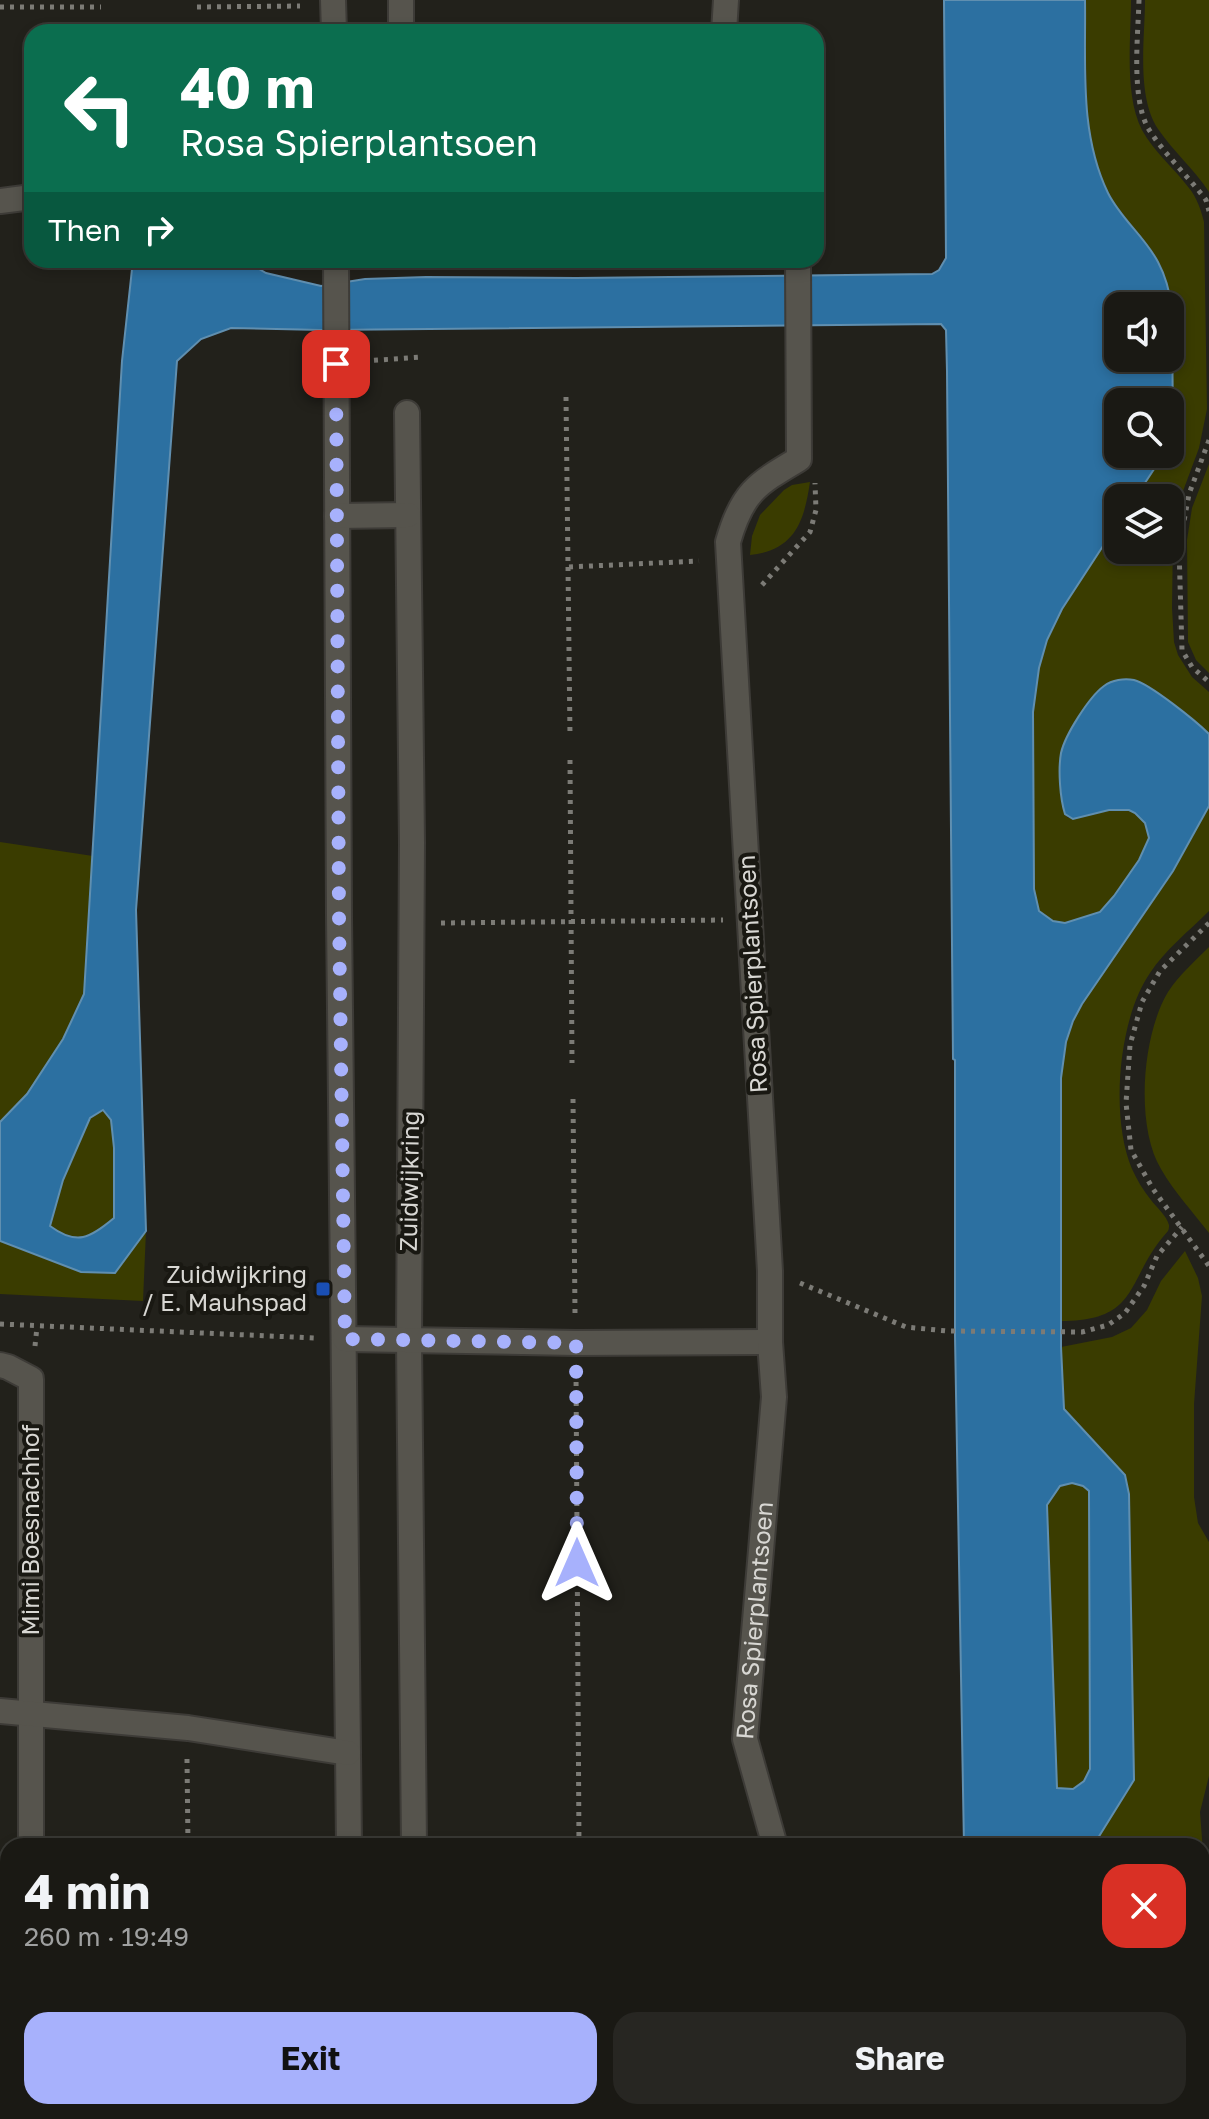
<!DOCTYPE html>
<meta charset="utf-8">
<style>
body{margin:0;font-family:"Golos Text",sans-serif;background:#272622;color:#f1f3f6;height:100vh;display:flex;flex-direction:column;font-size:30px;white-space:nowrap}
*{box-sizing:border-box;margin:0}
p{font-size:26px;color:#9fa0a0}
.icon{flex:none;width:44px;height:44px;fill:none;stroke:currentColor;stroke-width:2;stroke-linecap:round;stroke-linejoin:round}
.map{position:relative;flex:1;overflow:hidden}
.details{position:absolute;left:0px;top:1838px;width:1210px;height:282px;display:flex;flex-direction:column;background:#1a1914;border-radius:24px 24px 0 0;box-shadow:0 4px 12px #0003,0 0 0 2px #383834}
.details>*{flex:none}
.hud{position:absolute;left:24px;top:24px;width:800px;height:244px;border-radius:24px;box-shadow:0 4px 12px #0003,0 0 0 2px #383834;background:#0b6e4f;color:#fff;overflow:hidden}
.tools{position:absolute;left:1104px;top:292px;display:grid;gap:16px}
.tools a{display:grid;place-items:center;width:80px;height:80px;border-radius:16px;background:#1a1914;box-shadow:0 4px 12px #0003,0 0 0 2px #383834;font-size:40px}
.pin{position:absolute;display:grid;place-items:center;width:68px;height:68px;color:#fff;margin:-34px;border-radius:16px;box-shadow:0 4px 12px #0006}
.me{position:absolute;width:88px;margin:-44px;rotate:0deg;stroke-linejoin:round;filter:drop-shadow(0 0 6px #0008)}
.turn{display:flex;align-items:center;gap:28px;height:168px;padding:0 24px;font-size:36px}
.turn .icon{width:104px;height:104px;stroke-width:2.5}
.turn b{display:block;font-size:56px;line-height:68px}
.then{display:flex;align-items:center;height:76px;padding:0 24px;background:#0003;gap:16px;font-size:30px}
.round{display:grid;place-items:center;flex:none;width:84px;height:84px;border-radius:24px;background:#272622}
.summary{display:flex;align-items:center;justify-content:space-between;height:136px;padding:0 24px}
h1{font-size:48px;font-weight:700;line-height:60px}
.action{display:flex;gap:16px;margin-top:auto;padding:16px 24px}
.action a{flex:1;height:92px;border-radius:24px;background:#a7b1fc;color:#111;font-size:32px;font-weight:700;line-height:92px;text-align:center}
.action a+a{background:#272622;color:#f1f3f6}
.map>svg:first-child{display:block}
</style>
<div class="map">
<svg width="1209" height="2119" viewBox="0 0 1209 2119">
<rect width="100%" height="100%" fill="#22211b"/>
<path fill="#3a3c00" d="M1085,0H1131C1131,39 1124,95 1142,130C1154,152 1174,168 1189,188C1197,198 1201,210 1204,222L1207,409L1199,448L1176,510L1173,537L1172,608L1174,642L1178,655L1192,677L1209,692V734C1194,720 1147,681 1128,680C1120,679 1111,681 1105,686C1090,696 1066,734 1062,752C1058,768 1059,805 1068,818L1109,810H1129L1135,813L1145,823L1149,837L1139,860L1114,896L1100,912L1065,923L1053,921L1038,911L1034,889L1033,712L1039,668L1047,640L1062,609L1118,523V550H1170V498H1135L1164,454H1170V443L1173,433V327L1170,293L1156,258L1109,196L1094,158L1087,120Z
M1145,0H1209V192C1194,169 1173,151 1158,129C1136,96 1145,38 1145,0Z
M1209,464V673L1196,660L1188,642L1187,540L1192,508Z
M810,482C804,522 795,550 750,555L752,536L760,515L784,490L792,485Z
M1209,806V911C1189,931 1165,950 1150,973C1118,1019 1110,1118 1132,1169C1137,1180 1143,1190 1151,1200C1156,1207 1167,1216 1169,1225C1169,1227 1169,1229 1168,1231C1125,1278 1142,1321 1061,1321V1078C1063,1051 1069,1028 1082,1004L1173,871Z
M0,842L93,856L84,994L63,1039L27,1094L0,1122Z
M1209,947V1233C1193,1212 1174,1192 1161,1169C1135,1126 1142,1035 1168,992C1179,975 1195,961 1209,947Z
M103,1110L111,1120L114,1148V1218C90,1238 78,1246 50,1226L63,1180L90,1117Z
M146,1231L143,1301L0,1294V1241L81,1272L115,1273Z
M1185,1251L1198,1278L1202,1296L1194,1404V1497L1198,1523L1209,1542V1776L1200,1812L1203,1852L1209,1872V2119H1186L1180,2112H1202V1846H1093L1134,1780L1129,1494L1125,1475L1064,1409L1061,1347L1112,1337L1131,1328L1147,1310L1161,1281Z
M1072,1483L1083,1486L1089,1490L1090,1769L1084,1781L1074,1789H1057L1047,1505L1060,1486Z"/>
<path fill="#2c70a1" stroke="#608fb0" stroke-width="2" fill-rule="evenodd" d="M944,0H1085C1086,65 1079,133 1108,193C1121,219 1145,237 1158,262C1166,277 1170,293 1172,309L1173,433L1170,443V402H1118V454H1164L1135,498H1118V523L1062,609L1047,640L1039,668L1033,712L1034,889L1039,911L1053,921L1065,923L1100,912L1114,896L1139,860L1149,838L1145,823L1135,813L1129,810H1109L1073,819L1065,814C1060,798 1058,770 1061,753C1065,735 1089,697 1104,686C1112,680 1124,678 1134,680C1150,684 1196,721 1209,734V806L1173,871L1082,1004L1073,1021L1066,1042L1061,1078V1347L1064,1409L1125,1475L1129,1494L1134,1780L1093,1846H964L955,1336V1060L953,1059L947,371L946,330L941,324L322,330L231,328L201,339L177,361L136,910L146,1231L115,1273L81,1272L0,1241V1122L27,1094L63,1039L84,994L122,361L133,260H244L266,273L321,286L365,279L426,277L576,278L932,274L939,270L946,258ZM1118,306H1170V358H1118ZM103,1110L111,1120L114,1148V1218C90,1238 77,1246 50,1226L63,1180L90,1118ZM1072,1483L1083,1486L1089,1491L1090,1769L1084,1781L1073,1789L1057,1788L1047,1505L1060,1486Z
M968,2112H1180L1186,2119H968Z"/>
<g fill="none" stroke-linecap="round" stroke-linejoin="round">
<defs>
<g id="street">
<path d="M333,0L334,32"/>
<path d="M401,0V32"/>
<path d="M724,32L726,0"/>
<path d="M0,201L32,197"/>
<path d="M336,260L339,916L349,1846"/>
<path d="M407,413L412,843L409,1341L414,1846"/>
<path d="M337,516L408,515"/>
<path d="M345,1339L576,1343L770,1342"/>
<path d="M0,1365L8,1367L31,1379V1846"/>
<path d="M0,1711L188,1728L348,1753"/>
<path id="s1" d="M775,1846L745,1739L774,1397L770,1342V1271L728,542C742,492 757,484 799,459L798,260"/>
<path d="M32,2112V2119"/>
<path d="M352,2112V2119"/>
<path d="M417,2112V2119"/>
<path d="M747,2112L748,2119"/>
</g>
</defs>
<use href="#street" stroke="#3d3b37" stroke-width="28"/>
<path stroke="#7c7b76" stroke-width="5" stroke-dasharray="4 6" stroke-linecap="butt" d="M1139,0C1138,36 1131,97 1148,128C1164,154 1188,176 1206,200L1209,211
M0,7H101
M197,7L300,6
M753,30L766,32
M364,361L423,357
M566,397L570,736
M1209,440L1189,494L1179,548L1182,650L1192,667L1209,682
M569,567L699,561
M762,585L810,532L816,510L815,483
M570,760L572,1063
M441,923L723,920
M1209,923L1160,971L1142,1002L1130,1045L1126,1103L1131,1150L1153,1189L1209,1266
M573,1099L575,1314
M800,1283L906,1327L947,1331L1082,1332L1108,1325L1125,1313L1144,1286L1157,1256L1182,1227
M0,1324L315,1338
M35,1346L37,1327
M576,1372L579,1846
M187,1759L188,1846
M190,2112V2119
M581,2116V2119"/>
<use href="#street" stroke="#56544d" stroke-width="24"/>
</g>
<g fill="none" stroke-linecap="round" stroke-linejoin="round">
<path stroke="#a7b1fc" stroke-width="14" stroke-dasharray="0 25.2" d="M336,364L339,916L345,1339L576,1343L577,1563"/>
</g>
<rect fill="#1a4fb4" stroke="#191812" stroke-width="3" x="315" y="1281" width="16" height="16" rx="4"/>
<g text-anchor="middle" stroke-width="8" stroke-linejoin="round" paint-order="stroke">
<g font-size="24" fill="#d8d7d3" stroke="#191812">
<text transform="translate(753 974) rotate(-93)" y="8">Rosa Spierplantsoen</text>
<text transform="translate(410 1181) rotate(-89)" y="8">Zuidwijkring</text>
<text transform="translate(31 1530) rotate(-90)" y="8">Mimi Boesnachhof</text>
<text dy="8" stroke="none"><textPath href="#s1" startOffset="230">Rosa Spierplantsoen</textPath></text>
</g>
<g font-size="24" fill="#d8d7d3" stroke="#191812" text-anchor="end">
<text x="307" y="1283">Zuidwijkring<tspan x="307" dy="28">/ E. Mauhspad</tspan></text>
</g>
</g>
</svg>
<div class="tools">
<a><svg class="icon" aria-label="sound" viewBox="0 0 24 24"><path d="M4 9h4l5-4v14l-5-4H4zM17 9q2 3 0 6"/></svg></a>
<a><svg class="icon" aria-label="search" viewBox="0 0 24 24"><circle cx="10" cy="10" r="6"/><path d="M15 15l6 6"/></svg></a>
<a><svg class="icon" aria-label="layers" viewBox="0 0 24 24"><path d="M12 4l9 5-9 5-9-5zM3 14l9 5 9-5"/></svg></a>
</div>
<div class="pin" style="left:336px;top:364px;background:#d93025"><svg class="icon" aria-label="arrive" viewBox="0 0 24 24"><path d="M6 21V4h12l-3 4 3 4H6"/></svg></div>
<svg class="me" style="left:577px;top:1563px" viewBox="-20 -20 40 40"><path d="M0-17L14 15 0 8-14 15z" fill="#a7b1fc" stroke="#fff" stroke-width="4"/></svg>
<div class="hud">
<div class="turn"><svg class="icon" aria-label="left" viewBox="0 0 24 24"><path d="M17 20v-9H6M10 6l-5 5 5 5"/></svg><div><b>40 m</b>Rosa Spierplantsoen</div></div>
<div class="then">Then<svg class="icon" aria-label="right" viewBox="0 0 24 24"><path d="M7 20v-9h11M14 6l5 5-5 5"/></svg></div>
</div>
<section class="details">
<div class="summary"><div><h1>4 min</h1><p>260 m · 19:49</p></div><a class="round" style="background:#d93025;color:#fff"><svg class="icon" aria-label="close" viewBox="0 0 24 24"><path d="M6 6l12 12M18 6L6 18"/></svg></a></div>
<div class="action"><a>Exit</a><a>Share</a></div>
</section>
</div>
